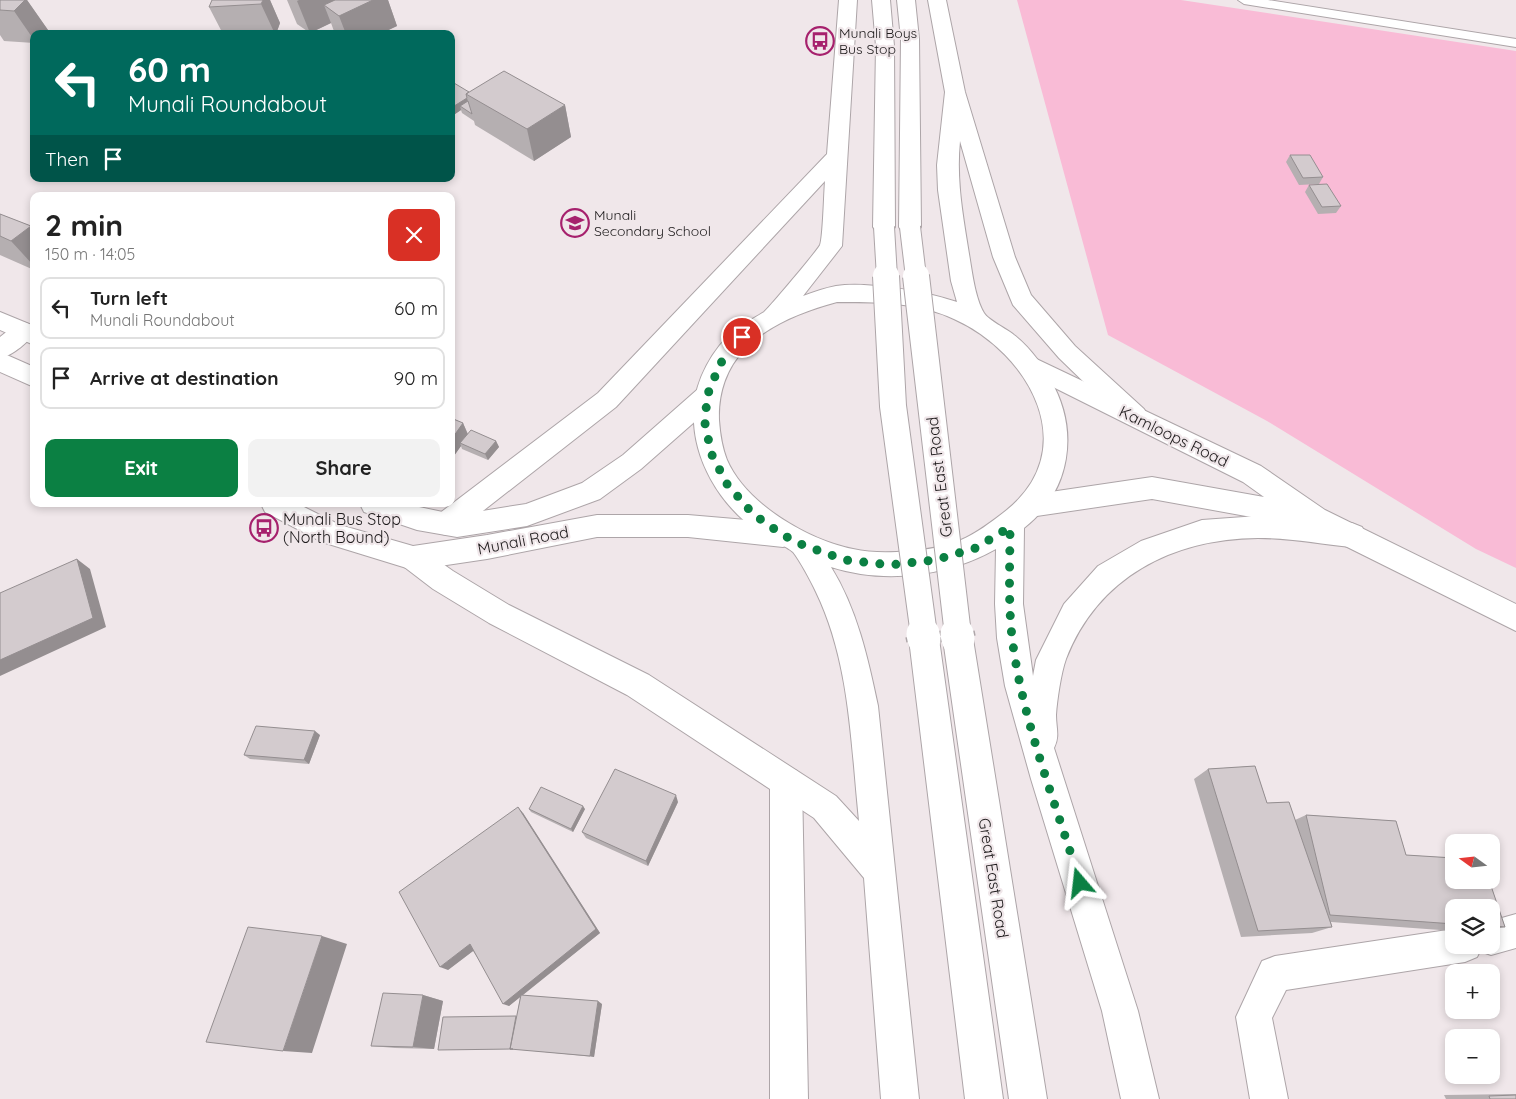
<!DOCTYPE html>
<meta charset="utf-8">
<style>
body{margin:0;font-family:Quicksand,sans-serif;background:#f2f2f2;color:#222;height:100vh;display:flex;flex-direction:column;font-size:19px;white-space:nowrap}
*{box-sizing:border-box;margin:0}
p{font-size:16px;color:#767676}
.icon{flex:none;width:28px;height:28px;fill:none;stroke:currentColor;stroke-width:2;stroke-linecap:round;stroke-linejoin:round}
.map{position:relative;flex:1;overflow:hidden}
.side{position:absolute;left:30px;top:192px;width:425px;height:315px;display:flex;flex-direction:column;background:#fff;border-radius:10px;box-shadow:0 2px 8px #0003}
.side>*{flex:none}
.top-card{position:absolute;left:30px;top:30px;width:425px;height:152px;border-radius:10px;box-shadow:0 2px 8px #0003;background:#00695c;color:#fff;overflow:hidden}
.needle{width:32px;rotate:285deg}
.tools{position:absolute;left:1445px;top:834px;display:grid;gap:10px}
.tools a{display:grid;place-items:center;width:55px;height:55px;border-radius:10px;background:#fff;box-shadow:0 2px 8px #0003;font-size:25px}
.pin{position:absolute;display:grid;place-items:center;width:42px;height:42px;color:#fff;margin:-21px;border:2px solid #fff;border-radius:50%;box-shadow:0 1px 5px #0007}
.me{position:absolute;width:55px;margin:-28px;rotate:343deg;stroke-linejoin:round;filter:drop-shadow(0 0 4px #0008)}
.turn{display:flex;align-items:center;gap:18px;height:105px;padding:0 15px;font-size:22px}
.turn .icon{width:65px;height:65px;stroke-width:2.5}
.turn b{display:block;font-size:35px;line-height:42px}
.then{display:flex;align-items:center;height:48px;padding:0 15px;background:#0003;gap:10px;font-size:19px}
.round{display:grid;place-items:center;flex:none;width:52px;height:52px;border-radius:10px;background:#f2f2f2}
.headline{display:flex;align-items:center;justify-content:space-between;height:85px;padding:0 15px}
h1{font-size:30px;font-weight:700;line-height:38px}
.action{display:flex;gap:10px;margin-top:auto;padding:10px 15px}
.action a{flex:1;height:58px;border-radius:10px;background:#0b8043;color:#fff;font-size:20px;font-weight:700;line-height:58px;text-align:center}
.action a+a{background:#f2f2f2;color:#222}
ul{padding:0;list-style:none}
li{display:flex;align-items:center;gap:15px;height:62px;margin:0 10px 8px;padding:0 5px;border:2px solid #e0e0e0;border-radius:10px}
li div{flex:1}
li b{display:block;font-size:19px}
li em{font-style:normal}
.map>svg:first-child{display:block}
</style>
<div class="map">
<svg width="1516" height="1099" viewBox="0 0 1516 1099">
<rect width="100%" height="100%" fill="#f0e7ea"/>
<path fill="#f9bbd6" d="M1017,0H1181L1516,51V568L1476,549L1267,421L1108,335Z"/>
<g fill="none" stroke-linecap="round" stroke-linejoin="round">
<defs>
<path id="service" d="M1238,0H1268L1516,39V47L1244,4Z"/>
<path id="minor" d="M23,322L31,325L34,329C32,342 11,355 0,359V337L15,325Z
M786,766L797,771L802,782L808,1099H770V782L775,771Z
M1516,914V948L1491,955L1480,951L1477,957L1465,962L1286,990L1272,1018L1288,1099H1250L1236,1017L1262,961L1275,956L1454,929V945H1491V921Z"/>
<path id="secondary" d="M0,312L34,326V345L0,330Z
M0,352L34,367V387L0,372Z
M1028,355L1261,466L1325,510L1516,604V631L1307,527L1152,499L1030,517L1021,514L1017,506L1021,498L1030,495L1152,477L1264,497L1243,482L1019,370L1016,364L1019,358Z
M707,387L716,389L719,396L716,403L641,469L600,499L527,526L457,537L417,530L364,512L360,504H405L457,515L526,504L582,483L623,455L698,389Z
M261,504H298L340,525L413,546L487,535L597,515H688L783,523L793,527L797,535L793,543L783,547L688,537H597L487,559L413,570L322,542L265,512Z"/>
<path id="primary" d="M839,0H857L842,246L803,296C814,292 825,288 836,286C867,281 928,292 957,302L951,281L938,190L937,165L945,92L928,0H946L965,92L1015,257L1031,295L1075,346L1144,409L1148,416L1144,423L1135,426L1126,423L1059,358L1013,305L993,257L960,141C956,180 963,216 969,254C972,271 975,298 984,313C988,320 1007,329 1014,335C1023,342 1031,351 1038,360C1043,365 1046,372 1050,379C1080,430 1071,491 1024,528L1023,604L1033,676L1036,660L1064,604L1098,566L1141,541L1202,520L1258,516L1352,523L1362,527L1366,535L1362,543L1352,547C1321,544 1289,538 1258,538C1172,539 1098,577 1066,659C1061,673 1057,700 1056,715C1056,728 1060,736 1054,748L1138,1011L1159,1099H1121L1102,1011L1031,779L1005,686L997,638L995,604L996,549C947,577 884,584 831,567C857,609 868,658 878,706L919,1099H881L864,878L814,818L627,695L489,623L433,589L403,566L399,558L403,550L413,546L423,550L453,571L509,605L649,675L836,796L859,821C851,744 850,662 816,592C811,581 800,561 793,552C788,547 768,538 760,533C720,506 691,458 694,409C695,380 713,348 735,330C744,323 755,318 764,312C769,308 817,251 820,245C823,238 824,193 825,181L616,407L456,532L446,535L436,532L432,524L436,516L598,393L827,154ZM837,302C875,302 918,302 954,319C1030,353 1085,451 1003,513C990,523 977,533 961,540C945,547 926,550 908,551C890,553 871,553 853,549C808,540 746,504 727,460C722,447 720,434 719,420C718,394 726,368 745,349C769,324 804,311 837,302Z
M872,0H890L894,46L895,227L892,232L884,234L876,232L873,227L876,46Z
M897,0H915L919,39L921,227L918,232L910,234L902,232L899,227L901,39Z
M924,626L934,630L939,639L1003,1099H965L909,639L914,630Z
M958,626L968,630L973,639L1047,1099H1009L943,639L948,630Z"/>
</defs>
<use href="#service" stroke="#ada5a8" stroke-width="2"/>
<use href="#minor" stroke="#ada5a8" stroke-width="2"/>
<use href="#secondary" stroke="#ada5a8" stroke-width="2"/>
<use href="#primary" stroke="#ada5a8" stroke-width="2"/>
<use href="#service" fill="#fff" fill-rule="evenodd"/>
<use href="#minor" fill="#fff" fill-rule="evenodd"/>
<use href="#secondary" fill="#fff" fill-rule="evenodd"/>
<use href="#primary" fill="#fff" fill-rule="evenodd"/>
<defs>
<path id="primary-bridge-far2" d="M884,227L887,277
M910,227L916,277"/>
<path id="primary-bridge-far1" d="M886,276L893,406L924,635
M916,276L958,635"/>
<path id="primary-bridge" d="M923,634L924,639
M957,634L958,639"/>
</defs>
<use href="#primary-bridge-far2" stroke="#ada5a8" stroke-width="22" stroke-linecap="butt"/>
<use href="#primary-bridge-far1" stroke="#ada5a8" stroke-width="28" stroke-linecap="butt"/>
<use href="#primary-bridge" stroke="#ada5a8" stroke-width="36" stroke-linecap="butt"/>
<use href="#primary-bridge-far2" stroke="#fff" stroke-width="20"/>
<use href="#primary-bridge-far1" stroke="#fff" stroke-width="26"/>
<use href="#primary-bridge" stroke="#fff" stroke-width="33"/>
</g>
<path fill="#b5afb1" d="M0,0H27L48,30L45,34H34V43L4,41L0,35Z
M270,0L280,23L276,34H223L209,7Z
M287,0H388L397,26L380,34H335L331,23L310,33L297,24Z
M451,84L469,92L565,105L571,137L534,161L475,125L474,121L462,113L461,110L452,116L451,115Z
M1290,155L1323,177L1319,184L1299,185L1286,162Z
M1309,185L1341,206L1336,213L1318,214L1305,192Z
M0,214L31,226L34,230V270L0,255Z
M451,418L463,423L468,434L496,441L499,447L488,460L462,449L461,446L451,460Z
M320,735L309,764L250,759L244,755Z
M1255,766L1267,803L1289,802L1295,820L1306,815L1396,821L1406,855L1454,858V880H1489L1505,927L1491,930V908H1454V931L1331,922L1332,927L1312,933L1241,937L1194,779L1208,769Z
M678,802L648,866L586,838L582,832Z
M529,809H585L573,832L531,812Z
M523,813L600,933L523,995L602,1004L594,1057L515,1049L438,1050L517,1016L520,997L509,1006L473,951L448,970Z
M423,995L443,1001L434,1049L395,1048L371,1046Z
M1516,1094V1099H1446L1444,1095Z"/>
<path fill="#948e90" d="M25,0H27L48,30L45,34H34V40L14,11Z
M263,0H270L280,23L276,34H275L261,4Z
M299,0H388L397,26L380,34H346L339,16L324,5L331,23L310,33L297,1Z
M467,98L469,105L460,106L461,110L452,116L451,108Z
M565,105L571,137L534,161L527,129Z
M31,226L34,230V266L11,241Z
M463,423L468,435L460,443L461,446L451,460V440Z
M496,441L499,447L488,460L485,454Z
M77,559L90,569L106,627L0,676V660Z
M315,731L320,735L309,764L304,760Z
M676,795L678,802L648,866L646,861Z
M583,806L585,809L573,832L571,829Z
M518,807L523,813L600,933L509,1006L503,1004Z
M322,936L347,944L312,1053L283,1051Z
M470,944L477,948L448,970L440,967Z
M423,995L443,1001L434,1049L413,1047Z
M598,1001L602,1004L594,1057L590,1056Z"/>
<path fill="#d3cbce" stroke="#948e90" d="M0,0H25L14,11L0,10Z
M212,0H263L261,4L209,7Z
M335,0H373L339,16L324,5Z
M504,71L565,105L527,129L466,94Z
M454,83L469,92L466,94L467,98L451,108V84Z
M468,101L472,114L460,106Z
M1290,155H1310L1323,177L1303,178Z
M1327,184L1341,206L1322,207L1309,185Z
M0,214L31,226L11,241L0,236Z
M451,418L463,423L451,440Z
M471,430L496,441L485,454L460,443Z
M77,559L93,618L0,660V593Z
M256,726L315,731L304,760L244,755Z
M1255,766L1267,803L1289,802L1332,927L1258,931L1208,769Z
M615,769L676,795L646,861L582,832Z
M541,787L583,806L571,829L529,809Z
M518,807L596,929L503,1004L470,944L440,967L399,892Z
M1306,815L1396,821L1406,855L1454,858V880H1489L1505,927L1491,926V908H1454V924L1330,915Z
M248,927L322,936L283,1051L206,1042Z
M383,993L423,995L413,1047L371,1046Z
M521,995L598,1001L590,1056L510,1049Z
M516,1016L510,1049H513L438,1050L443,1017Z
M1516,1095V1099H1490L1489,1096Z"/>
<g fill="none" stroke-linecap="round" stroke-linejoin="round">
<path stroke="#0b8043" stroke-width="9" stroke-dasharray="0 16.2" d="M742,337L720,364L707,396L705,425L712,455L727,484L753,514L783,535L803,545L845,560L890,565L935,560L976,548L1010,527C1010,564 1008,601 1012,637C1022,721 1056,803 1080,883"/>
</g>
<defs>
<symbol id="bus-ring" viewBox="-11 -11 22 22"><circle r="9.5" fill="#f0e7ea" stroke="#a6216d" stroke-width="1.5"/><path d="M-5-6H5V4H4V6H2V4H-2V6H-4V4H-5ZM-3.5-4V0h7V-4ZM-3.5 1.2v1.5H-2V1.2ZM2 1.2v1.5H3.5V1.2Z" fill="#a6216d"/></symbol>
<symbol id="school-ring" viewBox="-11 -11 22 22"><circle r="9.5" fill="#f0e7ea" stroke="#a6216d" stroke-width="1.5"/><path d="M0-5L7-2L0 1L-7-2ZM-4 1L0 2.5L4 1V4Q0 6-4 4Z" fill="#a6216d"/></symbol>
</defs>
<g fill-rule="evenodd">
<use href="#bus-ring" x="804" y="25" width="32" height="32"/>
<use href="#school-ring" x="559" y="207" width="32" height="32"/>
<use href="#bus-ring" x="248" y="512" width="32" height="32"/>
</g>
<g text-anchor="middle" stroke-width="4.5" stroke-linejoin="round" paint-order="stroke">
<g font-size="14" fill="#1e1b1c" stroke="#f0e7ea" text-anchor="start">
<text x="839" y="38">Munali Boys<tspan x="839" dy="16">Bus Stop</tspan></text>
<text x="594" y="220">Munali<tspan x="594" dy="16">Secondary School</tspan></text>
</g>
<g font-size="16" fill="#1e1b1c" stroke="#f0e7ea">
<text transform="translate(1174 436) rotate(26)" y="6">Kamloops Road</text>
<text transform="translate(939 477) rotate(-97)" y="6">Great East Road</text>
<text transform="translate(523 540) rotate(-11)" y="6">Munali Road</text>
<text transform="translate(994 878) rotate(81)" y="6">Great East Road</text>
</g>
<g font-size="16" fill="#1e1b1c" stroke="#f0e7ea" text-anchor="start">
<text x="283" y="525">Munali Bus Stop<tspan x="283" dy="18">(North Bound)</tspan></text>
</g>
</g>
</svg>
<div class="tools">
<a><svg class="needle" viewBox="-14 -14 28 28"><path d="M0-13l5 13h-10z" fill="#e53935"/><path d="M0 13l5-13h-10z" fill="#767676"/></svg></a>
<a><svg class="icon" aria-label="layers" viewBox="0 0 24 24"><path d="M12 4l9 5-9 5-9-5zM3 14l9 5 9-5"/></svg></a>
<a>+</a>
<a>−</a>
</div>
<div class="pin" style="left:742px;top:337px;background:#d93025"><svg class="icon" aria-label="arrive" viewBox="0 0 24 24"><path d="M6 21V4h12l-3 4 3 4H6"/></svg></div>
<svg class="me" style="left:1080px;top:883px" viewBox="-20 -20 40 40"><path d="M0-17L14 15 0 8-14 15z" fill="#0b8043" stroke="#fff" stroke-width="4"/></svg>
<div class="top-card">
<div class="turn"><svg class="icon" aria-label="left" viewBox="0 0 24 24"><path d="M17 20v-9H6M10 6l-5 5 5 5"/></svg><div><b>60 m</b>Munali Roundabout</div></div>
<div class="then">Then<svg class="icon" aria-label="arrive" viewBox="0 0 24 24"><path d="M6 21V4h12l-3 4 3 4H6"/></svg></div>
</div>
<section class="side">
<div class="headline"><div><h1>2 min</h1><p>150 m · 14:05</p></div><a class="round" style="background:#d93025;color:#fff"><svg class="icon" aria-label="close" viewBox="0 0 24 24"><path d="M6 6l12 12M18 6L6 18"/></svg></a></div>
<ul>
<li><svg class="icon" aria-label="left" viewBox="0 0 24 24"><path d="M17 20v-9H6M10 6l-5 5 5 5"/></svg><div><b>Turn left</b><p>Munali Roundabout</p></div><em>60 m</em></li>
<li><svg class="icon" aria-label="arrive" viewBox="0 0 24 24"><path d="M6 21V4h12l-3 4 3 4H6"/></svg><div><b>Arrive at destination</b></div><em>90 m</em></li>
</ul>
<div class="action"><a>Exit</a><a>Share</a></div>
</section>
</div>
